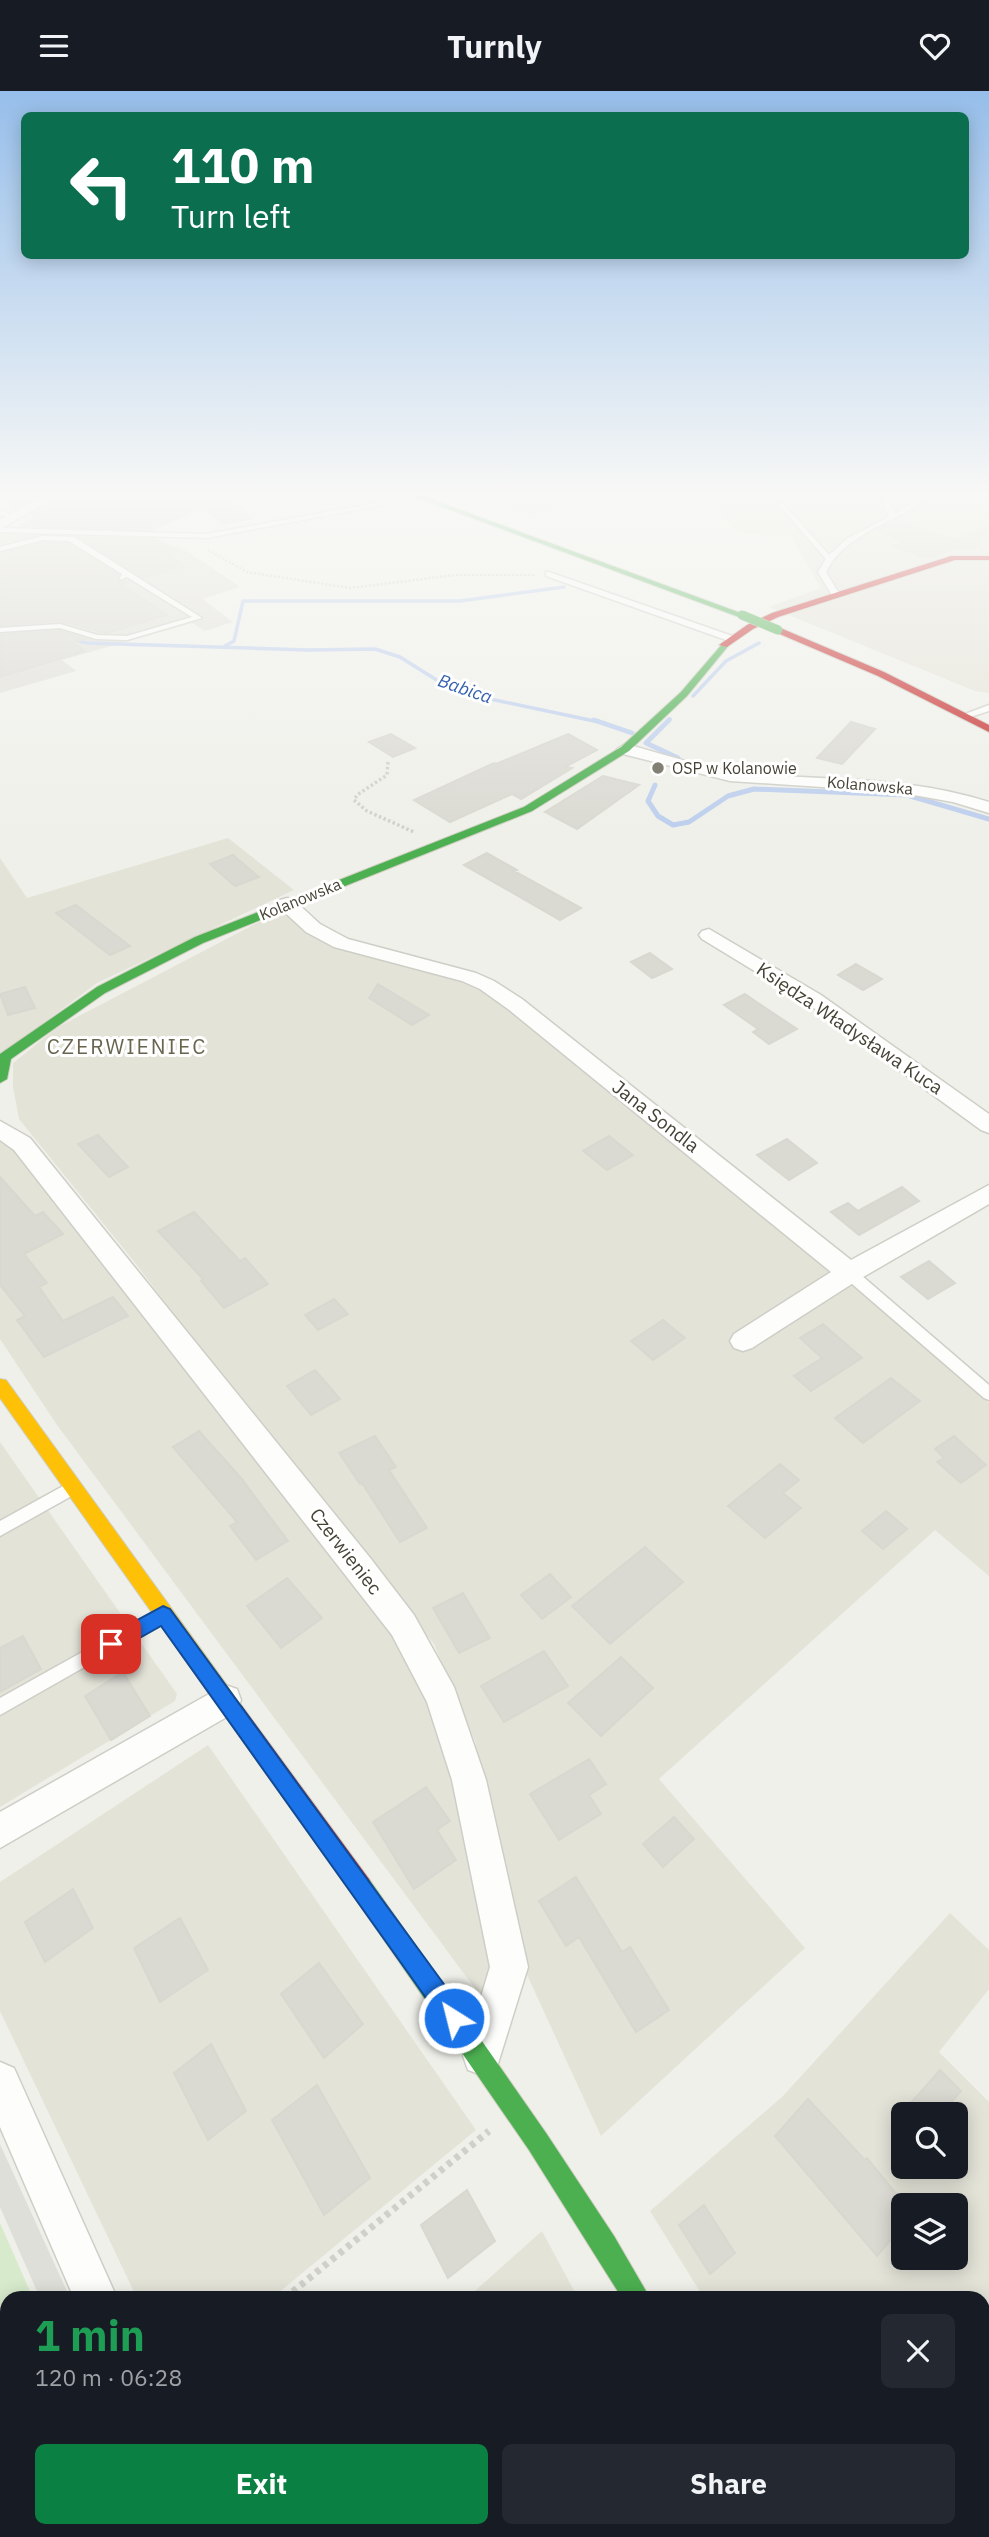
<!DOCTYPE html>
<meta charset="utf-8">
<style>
body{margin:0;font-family:"IBM Plex Sans",sans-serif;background:#242831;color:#f1f3f6;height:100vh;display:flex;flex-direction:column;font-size:26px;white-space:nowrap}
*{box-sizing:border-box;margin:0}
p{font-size:23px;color:#9ea1a6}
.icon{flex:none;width:38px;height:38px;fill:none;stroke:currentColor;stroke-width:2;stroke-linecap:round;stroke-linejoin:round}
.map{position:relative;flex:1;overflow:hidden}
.panel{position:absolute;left:0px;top:2200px;width:990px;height:247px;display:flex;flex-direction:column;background:#171b24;border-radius:21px 21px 0 0;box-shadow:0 4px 18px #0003}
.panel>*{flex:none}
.hud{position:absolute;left:21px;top:21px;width:948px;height:147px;border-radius:10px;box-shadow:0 4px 18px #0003;background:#0b6e4f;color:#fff;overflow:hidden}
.buttons{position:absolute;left:891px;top:2011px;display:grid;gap:14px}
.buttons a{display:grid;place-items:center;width:77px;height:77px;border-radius:10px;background:#171b24;box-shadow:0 4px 18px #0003;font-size:35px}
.pin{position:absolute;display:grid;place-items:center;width:60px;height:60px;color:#fff;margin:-30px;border-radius:14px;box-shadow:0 4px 10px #0006}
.me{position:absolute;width:77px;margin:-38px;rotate:324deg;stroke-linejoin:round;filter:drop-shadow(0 0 5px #0008)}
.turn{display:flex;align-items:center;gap:24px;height:147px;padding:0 35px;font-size:32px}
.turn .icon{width:91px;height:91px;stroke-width:2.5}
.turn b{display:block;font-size:49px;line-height:60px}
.round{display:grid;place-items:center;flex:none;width:74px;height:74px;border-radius:10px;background:#242831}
.head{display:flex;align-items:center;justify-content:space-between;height:119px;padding:0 35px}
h1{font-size:42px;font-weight:700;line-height:52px;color:#1e9e55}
.button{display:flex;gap:14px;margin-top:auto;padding:14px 35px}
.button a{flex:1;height:80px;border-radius:10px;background:#0b8043;color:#fff;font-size:28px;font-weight:700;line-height:80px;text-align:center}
.button a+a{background:#242831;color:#f1f3f6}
header{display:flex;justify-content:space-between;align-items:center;height:91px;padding:0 35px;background:#171b24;font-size:32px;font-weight:700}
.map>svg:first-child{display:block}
</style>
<header><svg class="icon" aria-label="menu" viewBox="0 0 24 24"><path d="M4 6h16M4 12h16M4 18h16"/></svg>Turnly<svg class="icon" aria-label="heart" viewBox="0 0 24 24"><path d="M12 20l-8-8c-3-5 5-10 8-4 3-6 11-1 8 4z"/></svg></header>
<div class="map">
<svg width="989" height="2446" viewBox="0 0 989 2446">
<rect width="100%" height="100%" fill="#f0f0ea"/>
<path fill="#e4e3d8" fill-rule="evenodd" d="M470,404H621L531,425Z
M705,404H989V602L975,600L769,516L821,497L791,446L738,442Z
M228,747L294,799L97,892L0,965V767L27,807Z
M287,822L345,857L469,893L502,912L831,1177L989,1312V1485L935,1439L659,1688L805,1857L601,2045L523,1875L475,1650L434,1553L254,1330L136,1173L19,1028L13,996V972L58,936L259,831Z
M0,1045L7,1046L396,1535L438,1614L497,1883L488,1915L57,1334L0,1248Z
M0,1351L177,1603L175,1610L0,1716Z
M208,1654L476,2039L272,2207H137L0,1920V1791Z
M950,1822L989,1859V1898L939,1961L989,2011V2446H823L819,2440H984V2207H704L650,2120L782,2006ZM903,2023H956V2076H903ZM903,2114H956V2166H903Z
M542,2140L578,2207H467Z
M7,2303V2426L0,2433V2309Z
M70,2440H155L158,2446H64Z
M239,2440H694L693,2446H242Z"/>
<path fill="#e0dfd8" d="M7,443L73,445L121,470L178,454L240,496L202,508L233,531L205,540L192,532L62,569L76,580L0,602V444Z"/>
<path fill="#d7eacb" d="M0,2132L33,2207H7V2303L0,2309Z"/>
<path fill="#dfdfda" d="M0,2053L70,2207H40L0,2116Z"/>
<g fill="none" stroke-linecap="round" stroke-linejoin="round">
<path stroke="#bcceed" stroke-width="3.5" d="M71,548L87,552L308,559L375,558L400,566L443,593L476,605L599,631
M225,555L234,550L243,510H460L564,496
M693,605L726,570L759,552
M667,631L670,628"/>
<path stroke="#bcceed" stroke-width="5" d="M594,629L632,642
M669,629L646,652L678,667
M655,694L648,710L658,725L673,734L689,731L728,705L754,698L907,704L989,728"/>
</g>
<path fill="#dad9d2" stroke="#d8d8d0" stroke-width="2" d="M0,404H40L17,417L0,409Z
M62,404H234L210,414L228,410L251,427L224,433L202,417L150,439L20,435L38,426L32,423Z
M895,430L954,449L989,436L974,458H953L926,467L893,455L904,451L877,439Z
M79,446L156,448L177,460L166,463L185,475L143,487Z
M43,452L68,453L119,484L118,491H129L121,493L167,524L107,542L60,530L0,534V462Z
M60,540L86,548L73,551L85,560L0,586V544Z
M851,631L875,638L842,673L817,667Z
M391,643L415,657L393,666L369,651Z
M568,643L597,659L565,676L572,677L521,708L512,703L450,731L414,709L494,672L496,673Z
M603,685L639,694L577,738L545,721Z
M487,762L517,779L514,780L581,817L560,829L464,774Z
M233,764L259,786L235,795L210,773Z
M76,814L130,855L110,864L56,822Z
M650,862L672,878L652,887L631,871Z
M856,873L882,888L863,899L838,884Z
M378,893L429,924L412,934L369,907Z
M25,896L35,917L8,924L0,903Z
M745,903L758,912L797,938L769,953L753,941L758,938L724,914Z
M98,1044L128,1076L109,1086L78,1053Z
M609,1045L633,1064L607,1079L583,1060Z
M787,1048L817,1072L789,1089L757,1064Z
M0,1086L35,1125L43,1121L63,1143L24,1163L47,1192L39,1196L63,1230L113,1206L128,1225L44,1266L17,1229L25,1225L0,1194Z
M902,1096L919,1110L859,1144L831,1121L848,1112L858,1120Z
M194,1121L240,1170L245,1167L268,1193L224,1217L201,1190L203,1188L158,1140Z
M929,1170L955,1192L928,1208L901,1186Z
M334,1208L348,1223L318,1239L305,1224Z
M663,1229L685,1247L653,1269L631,1250Z
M823,1233L862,1267L811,1300L794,1285L822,1267L800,1247Z
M315,1279L340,1308L311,1324L287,1295Z
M891,1287L920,1310L863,1352L835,1327Z
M199,1340L241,1387L288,1450L256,1469L230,1435L237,1431L173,1356Z
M375,1345L396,1376L389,1379L427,1437L400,1451L362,1392L360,1393L339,1362Z
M954,1345L986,1374L961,1392L937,1371L944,1367L935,1358Z
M780,1373L799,1389L783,1402L801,1417L765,1447L728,1415Z
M886,1420L907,1438L883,1458L862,1440Z
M645,1456L683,1491L610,1553L572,1515Z
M550,1483L571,1506L542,1528L521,1504Z
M287,1487L322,1527L281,1557L247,1515Z
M463,1502L490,1547L459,1562L433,1517Z
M23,1545L41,1578L0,1601V1557Z
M544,1560L568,1595L504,1631L481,1595Z
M621,1566L653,1597L601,1645L568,1612Z
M123,1581L150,1625L111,1649L85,1605Z
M589,1668L606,1693L589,1704L601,1723L559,1749L530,1703Z
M426,1696L450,1730L437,1739L456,1769L414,1798L373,1731Z
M674,1726L694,1748L663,1776L643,1753Z
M576,1786L622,1861L630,1856L669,1919L636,1941L579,1846L566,1855L539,1810Z
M73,1798L93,1837L45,1871L25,1831Z
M180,1827L208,1879L160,1911L134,1857Z
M319,1872L363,1933L324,1967L281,1903Z
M211,1953L246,2020L208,2049L174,1982Z
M940,1979L961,2000L941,2023H901Z
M317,1994L370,2087L324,2124L272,2029Z
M808,2008L865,2069L867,2067L903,2111V2135L877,2165L775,2045Z
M467,2099L495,2150L448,2187L421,2134Z
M704,2114L735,2162L710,2183L679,2134Z"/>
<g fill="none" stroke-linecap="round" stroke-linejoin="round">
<defs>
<path id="lane" d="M924,404H931C899,432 846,440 826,481L840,504L836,506H833L818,481L826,468L778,413L783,412L829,464L848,447L889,426L882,405H886L895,423Z
M381,411L383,414L207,447L0,441V437L207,443Z
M0,419L15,425L16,426L13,428L0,423Z
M43,445L74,446L202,527L127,549L96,548L60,537L0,541V537L60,533L97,544L127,545L192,526L127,486L119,489L122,483L69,450L43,449L0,460V456Z
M549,481L735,546L736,548L729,550L546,485V481Z
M989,614V620L964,628L960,625Z
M849,1177L854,1178L989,1294V1309L984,1307L844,1186L842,1182L844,1178Z
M72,1390L77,1392L80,1397L77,1402L0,1445V1430Z
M163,1516L169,1518L171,1523L169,1528L0,1624V1607Z"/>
<path id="street" d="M45,404H60L0,438V429Z
M625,653C665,663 704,678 745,682C829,690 907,685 989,711V722L953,711L897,701L730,690L619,662L617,658Z
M287,807L294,809L320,833L348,848L476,882L494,890L522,908L851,1169L989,1094V1113L858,1189L752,1257L743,1260L734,1257L730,1250L734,1243L831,1181L508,918L480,898L462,890L334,856L306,841L280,817L277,813L280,809Z
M709,838L821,904L989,1023V1042L981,1039L807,912L702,848L699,844L702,840Z
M0,1030L30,1047L371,1468L414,1524L454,1596L486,1689L528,1876L496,1979L482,1984L468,1979L463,1965L490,1876L452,1689L427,1611L392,1544L14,1059L0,1049Z
M225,1594L237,1598L241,1609L237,1620L0,1757V1721Z
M0,1971L14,1977L117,2207H74L0,2036Z
M7,2422V2440H42L40,2446H0V2426Z
M177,2440H224L226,2446H179Z"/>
<path id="fast" d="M410,404H420L746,524L739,526Z
M724,551L729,554L687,605L629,660L532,720L203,852L105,902L11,968L7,988L0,992V963L97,896L195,846L524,716L621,656L681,601Z
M361,1785L369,1788L546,2042L614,2145L650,2207H622L529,2059L353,1804L350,1796L353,1788Z
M751,2440H779L782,2446H754Z"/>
<path id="slow" d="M0,1288L6,1289L242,1615L245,1622L242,1629L235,1631L228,1629L0,1307Z"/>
<path id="jam" d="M951,465H989V469H955L778,526L753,538L727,556L719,554L747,534L772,522Z
M778,536L884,581L989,634V641L878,585L775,541V537Z
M235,1613L242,1615L369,1788L372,1796L369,1804L361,1807L353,1804L228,1629L225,1622L228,1615Z"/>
</defs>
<use href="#lane" stroke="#cecec7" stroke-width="3"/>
<use href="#street" stroke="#cecec7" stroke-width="3"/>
<use href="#fast" stroke="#cecec1" stroke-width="2"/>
<use href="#slow" stroke="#cecec1" stroke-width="2"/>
<use href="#jam" stroke="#cecec1" stroke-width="2"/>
<path stroke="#d0d0ca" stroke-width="2.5" stroke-dasharray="2 2" stroke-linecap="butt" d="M208,459L247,481L350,497L454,484H535"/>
<path stroke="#d0d0ca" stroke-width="3.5" stroke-dasharray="2.5 2.5" stroke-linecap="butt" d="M388,671L387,684L357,704L354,709L367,720L414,741"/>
<path stroke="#d0d0ca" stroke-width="7" stroke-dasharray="5 5" stroke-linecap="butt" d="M285,2207L489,2040"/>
<use href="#lane" fill="#fdfdfc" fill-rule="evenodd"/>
<use href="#street" fill="#fdfdfc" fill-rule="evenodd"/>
<use href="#fast" fill="#4caf50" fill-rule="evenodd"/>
<use href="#slow" fill="#ffc107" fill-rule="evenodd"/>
<use href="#jam" fill="#c62828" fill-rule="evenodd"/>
<defs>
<path id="fast-bridge" d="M742,524L778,539"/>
</defs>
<use href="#fast-bridge" stroke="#d2d0b8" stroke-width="10" stroke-linecap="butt"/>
<use href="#fast-bridge" stroke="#4caf50" stroke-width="9"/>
</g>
<linearGradient id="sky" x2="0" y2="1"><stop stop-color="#96beea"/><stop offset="0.54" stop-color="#f8f8f6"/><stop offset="1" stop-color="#f8f8f6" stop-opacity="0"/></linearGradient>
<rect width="989" height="746" fill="url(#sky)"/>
<path fill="#1a73e8" stroke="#114b97" stroke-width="2" d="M163,1515L170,1518L462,1918L465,1927L462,1935L454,1938L446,1935L161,1535L118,1559L111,1562L104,1559L101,1553L104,1547Z"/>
<circle fill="#828075" stroke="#fff" stroke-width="2.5" cx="658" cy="677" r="7"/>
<g text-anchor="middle" stroke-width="6" stroke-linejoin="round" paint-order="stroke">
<g font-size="16" fill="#464336" stroke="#fff" text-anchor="start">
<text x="672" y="683">OSP w Kolanowie</text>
</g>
<g font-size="16" fill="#464336" stroke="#fff">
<text transform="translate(870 694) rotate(5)" y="6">Kolanowska</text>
<text transform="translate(300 808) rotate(-22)" y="6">Kolanowska</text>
</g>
<g font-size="18" font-style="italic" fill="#335eae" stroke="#fff">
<text transform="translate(465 598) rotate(19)" y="6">Babica</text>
</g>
<g font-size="19" fill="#464336" stroke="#fff">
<text transform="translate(850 937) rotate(34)" y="7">Księdza Władysława Kuca</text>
<text transform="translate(656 1025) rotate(38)" y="7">Jana Sondla</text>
<text transform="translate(346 1460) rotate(52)" y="7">Czerwieniec</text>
</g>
<g font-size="21" letter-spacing="2" fill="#68644e" stroke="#fff">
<text x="127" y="963">CZERWIENIEC</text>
</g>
</g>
</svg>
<div class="buttons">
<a><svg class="icon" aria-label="search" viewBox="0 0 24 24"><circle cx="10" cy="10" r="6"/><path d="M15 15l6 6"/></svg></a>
<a><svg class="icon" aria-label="layers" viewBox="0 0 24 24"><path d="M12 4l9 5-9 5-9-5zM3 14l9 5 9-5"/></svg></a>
</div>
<div class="pin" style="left:111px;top:1553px;background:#d93025"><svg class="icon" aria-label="arrive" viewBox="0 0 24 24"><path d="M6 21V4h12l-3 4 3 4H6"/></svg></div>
<svg class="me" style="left:454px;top:1927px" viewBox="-20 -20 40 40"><circle r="17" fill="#1a73e8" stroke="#fff" stroke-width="3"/><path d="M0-11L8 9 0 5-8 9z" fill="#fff"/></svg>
<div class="hud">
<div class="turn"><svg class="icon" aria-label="left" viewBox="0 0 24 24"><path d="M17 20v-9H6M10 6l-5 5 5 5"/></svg><div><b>110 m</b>Turn left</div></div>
</div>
<section class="panel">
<div class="head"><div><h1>1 min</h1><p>120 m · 06:28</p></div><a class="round"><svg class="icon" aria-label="close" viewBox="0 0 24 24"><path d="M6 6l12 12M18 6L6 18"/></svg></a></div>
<div class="button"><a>Exit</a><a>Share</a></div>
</section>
</div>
